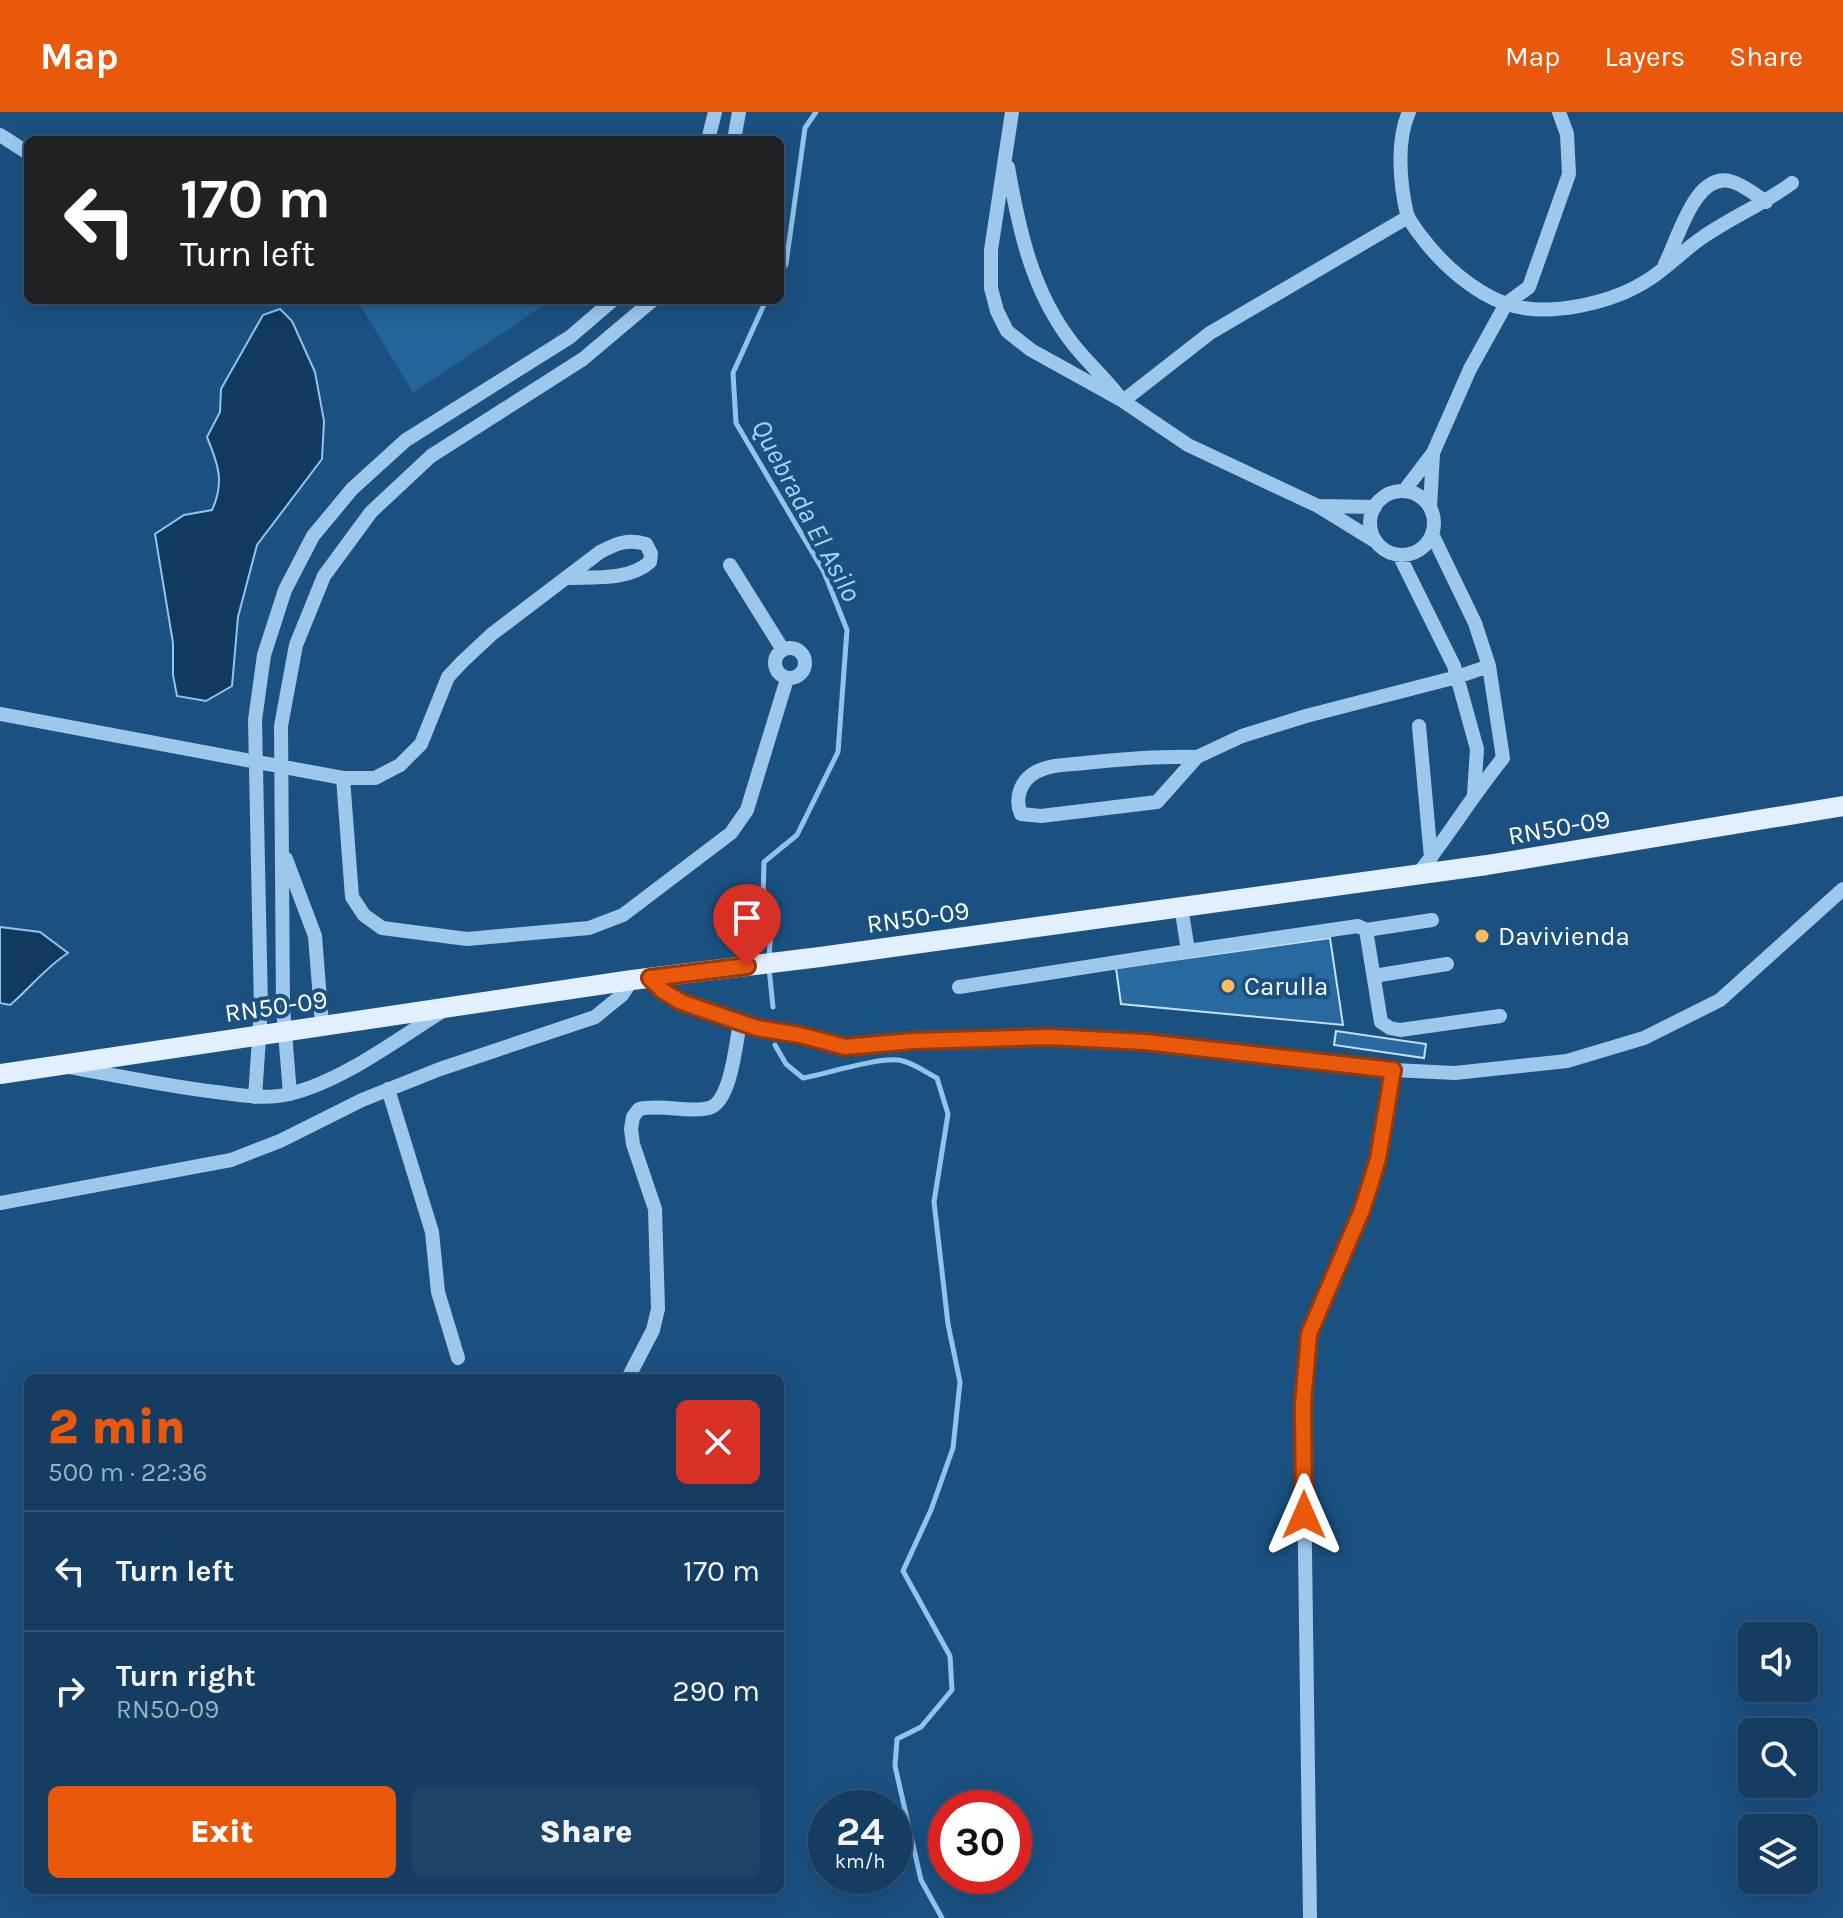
<!DOCTYPE html>
<meta charset="utf-8">
<style>
body{margin:0;font-family:Karla,sans-serif;background:#1d4467;color:#f1f3f6;height:100vh;display:flex;flex-direction:column;font-size:30px;white-space:nowrap}
*{box-sizing:border-box;margin:0}
p{font-size:26px;color:#9daebd}
.icon{flex:none;width:44px;height:44px;fill:none;stroke:currentColor;stroke-width:2;stroke-linecap:round;stroke-linejoin:round}
.map{position:relative;flex:1;overflow:hidden}
.details{position:absolute;left:24px;top:1262px;width:760px;height:520px;display:flex;flex-direction:column;background:#143d61;border-radius:12px;box-shadow:0 4px 20px #0003,0 0 0 2px #335676}
.details>*{flex:none}
.hud{position:absolute;left:24px;top:24px;width:760px;height:168px;border-radius:12px;box-shadow:0 4px 20px #0003,0 0 0 2px #335676;background:#202124;color:#fff;overflow:hidden}
.fabs{position:absolute;left:1738px;top:1510px;display:grid;gap:16px}
.fabs a{display:grid;place-items:center;width:80px;height:80px;border-radius:12px;background:#143d61;box-shadow:0 4px 20px #0003,0 0 0 2px #335676;font-size:40px}
.speed{position:absolute;left:808px;top:1678px;display:flex;gap:16px;font-size:40px;font-weight:700;text-align:center}
.speed>*{display:grid;place-content:center;width:104px;height:104px;border-radius:50%;background:#143d61;box-shadow:0 4px 20px #0003,0 0 0 2px #335676;line-height:1}
.speed small{font-size:20px;font-weight:400}
.speed .limit{border:12px solid #d22;background:#fff;color:#111}
.pin{position:absolute;display:grid;place-items:center;width:68px;height:68px;color:#fff;margin:-82px -34px;border-radius:50% 50% 50% 0;rotate:-45deg;box-shadow:0 0 8px #0007}
.pin .icon{rotate:45deg}
.me{position:absolute;width:88px;margin:-44px;rotate:0deg;stroke-linejoin:round;filter:drop-shadow(0 0 6px #0008)}
.turn{display:flex;align-items:center;gap:28px;height:168px;padding:0 24px;font-size:36px}
.turn .icon{width:104px;height:104px;stroke-width:2.5}
.turn b{display:block;font-size:56px;line-height:68px}
.round{display:grid;place-items:center;flex:none;width:84px;height:84px;border-radius:12px;background:#1d4467}
.overview{display:flex;align-items:center;justify-content:space-between;height:136px;padding:0 24px}
h1{font-size:48px;font-weight:800;line-height:60px;color:#ea580c}
.primary-button{display:flex;gap:16px;margin-top:auto;padding:16px 24px}
.primary-button a{flex:1;height:92px;border-radius:12px;background:#ea580c;color:#fff;font-size:32px;font-weight:800;line-height:92px;text-align:center}
.primary-button a+a{background:#1d4467;color:#f1f3f6}
ul{padding:0;list-style:none}
li{display:flex;align-items:center;gap:24px;height:120px;padding:0 24px;border-top:2px solid #335676}
li div{flex:1}
li b{display:block;font-size:30px}
li em{font-style:normal}
header{display:flex;align-items:center;gap:48px;box-sizing:border-box;height:112px;padding:0 40px;background:#ea580c;color:#fff}
header strong{font-size:38px}
nav{display:flex;gap:44px;margin-inline-start:auto;font-size:28px}
.map>svg:first-child{display:block}
</style>
<header>
<strong>Map</strong>
<nav><a>Map</a><a>Layers</a><a>Share</a></nav>
</header>
<div class="map">
<svg width="1843" height="1806" viewBox="0 0 1843 1806">
<rect width="100%" height="100%" fill="#1a5181"/>
<path fill="#23649a" d="M357,188H551L413,281Z"/>
<path fill="#113a5f" stroke="#90c4ed" stroke-width="2" d="M280,197L292,209L315,260L324,309L322,347L257,433L238,505L232,574L206,589L177,584L173,563V531L155,422L184,403L212,398C225,370 218,352 207,325L220,300L221,277L263,203Z
M0,815L40,820L68,841C45,856 30,876 10,893L0,891Z"/>
<g fill="none" stroke-linecap="round" stroke-linejoin="round">
<path stroke="#90c4ed" stroke-width="5" d="M780,163L786,152L805,16L816,0
M766,188L733,261L736,311L824,460L847,518L838,640L797,723L764,750L763,789L771,817L769,846
M769,856L773,895
M775,933L786,952L803,966C827,962 883,943 903,949C915,952 927,961 937,966L948,1002L934,1090L948,1212L960,1270L953,1336L931,1398L903,1459L950,1544L952,1578L921,1615L897,1627L895,1654L921,1768L942,1806"/>
</g>
<path fill="#2869a0" stroke="#c2e0f8" stroke-width="2" d="M1330,826L1343,913L1121,892L1116,856Z
M1336,919L1426,932L1424,946L1334,933Z"/>
<g fill="none" stroke-linecap="round" stroke-linejoin="round">
<path stroke="#9dc8eb" stroke-width="14" d="M1012,0L991,138V176L997,199L1007,219L1031,238L1123,289L1188,333L1318,394L1375,429
M1409,0C1396,28 1400,73 1407,102C1410,111 1418,120 1424,128C1443,153 1474,180 1504,191C1547,207 1614,191 1651,166C1669,154 1685,137 1703,125C1732,105 1764,92 1792,71
M0,23L28,41
M708,28L715,0
M734,28L739,0
M1008,55C1019,118 1032,180 1073,232C1087,250 1104,265 1118,283
M1665,152C1678,128 1695,57 1733,70C1745,74 1756,83 1766,90
M1123,289L1210,221L1408,105
M1404,379L1433,341L1470,257L1506,192L1529,175L1569,62L1567,22L1559,0
M1370 411a32 32 0 1 1 64 0a32 32 0 1 1-64 0Z
M1319,394L1375,395
M1430,395L1433,342
M1399,443L1454,554L1477,637L1474,682
M730,453L783,538
M775 551a15 15 0 1 1 30 0a15 15 0 1 1-30 0Z
M0,602L343,666H375L400,653L421,632L448,565L462,550L492,522L600,440C617,431 627,427 646,432L651,442L650,450C628,469 594,465 567,466
M1419,614L1431,746
M1197,645C1159,644 1123,647 1085,651C1069,653 1051,652 1036,660C1021,668 1014,686 1021,702L1041,704L1157,690L1197,645L1242,624L1306,604L1457,565L1489,554
M343,666L352,785L364,803L382,816L467,827L589,816L623,803L731,721L747,698L787,567
M286,747L315,824L322,913
M1418,762C1448,724 1473,683 1503,646L1489,554L1475,511L1432,422
M1181,794L1188,839L1358,814L1366,818L1381,910L1390,916L1400,918L1500,904
M1366,818L1432,808
M1374,864L1447,852
M650,866L663,879L681,890L757,916L800,923L845,935L913,929L1049,925L1145,930L1393,958L1455,961L1567,949L1644,926L1720,888L1843,777
M959,875L1188,839
M70,955C118,964 167,974 216,980C240,983 265,988 289,982C341,970 396,928 441,900
M388,977L432,1120L438,1180L458,1246
M290,982L283,896L281,614L296,533L324,464L371,400L431,344L583,247L653,188
M255,985L261,897L255,608L264,543L285,478L313,424L352,377L406,328L570,225L613,188
M0,1091L231,1048L280,1029L362,988L440,957L595,905L622,883L632,868
M628,1266L653,1218L658,1197L655,1097L633,1032L631,1017L633,1005L639,997C662,992 688,1001 709,996C731,990 736,931 740,910
M1310,1806L1303,1292L1309,1222L1362,1098L1378,1047L1393,958"/>
<path stroke="#e1efff" stroke-width="20" d="M0,962L632,868L820,845L1487,753L1843,694"/>
</g>
<g fill="none" stroke-linecap="round" stroke-linejoin="round">
<defs>
<path id="route" d="M747,854L650,866L663,879L681,890L757,916L800,923L845,935L913,929L1049,925L1145,930L1393,958L1378,1047L1370,1073L1362,1098L1309,1222L1303,1292L1304,1403"/>
</defs>
<use href="#route" stroke="#983908" stroke-width="20"/>
<use href="#route" stroke="#ea580c" stroke-width="14"/>
</g>
<g fill="#fdbe59" stroke="#1a5181" stroke-width="3">
<circle cx="1482" cy="824" r="8"/>
<circle cx="1228" cy="874" r="8"/>
</g>
<g text-anchor="middle" stroke-width="8" stroke-linejoin="round" paint-order="stroke">
<g font-size="26" fill="#fff" stroke="#1a5181">
<text transform="translate(1559 715) rotate(-10)" y="9">RN50-09</text>
<text transform="translate(918 805) rotate(-8)" y="9">RN50-09</text>
<text transform="translate(276 894) rotate(-8)" y="9">RN50-09</text>
</g>
<g font-size="26" fill="#fff" stroke="#1a5181" text-anchor="start">
<text x="1498" y="833">Davivienda</text>
<text x="1244" y="883">Carulla</text>
</g>
<g font-size="28" font-style="italic" fill="#a9d1f2" stroke="#1a5181">
<text transform="translate(807 398) rotate(62)" y="10">Quebrada El Asilo</text>
</g>
</g>
</svg>
<div class="fabs">
<a><svg class="icon" aria-label="sound" viewBox="0 0 24 24"><path d="M4 9h4l5-4v14l-5-4H4zM17 9q2 3 0 6"/></svg></a>
<a><svg class="icon" aria-label="search" viewBox="0 0 24 24"><circle cx="10" cy="10" r="6"/><path d="M15 15l6 6"/></svg></a>
<a><svg class="icon" aria-label="layers" viewBox="0 0 24 24"><path d="M12 4l9 5-9 5-9-5zM3 14l9 5 9-5"/></svg></a>
</div>
<div class="speed"><div>24<small>km/h</small></div><div class="limit">30</div></div>
<div class="pin" style="left:747px;top:854px;background:#d93025"><svg class="icon" aria-label="arrive" viewBox="0 0 24 24"><path d="M6 21V4h12l-3 4 3 4H6"/></svg></div>
<svg class="me" style="left:1304px;top:1403px" viewBox="-20 -20 40 40"><path d="M0-17L14 15 0 8-14 15z" fill="#ea580c" stroke="#fff" stroke-width="4"/></svg>
<div class="hud">
<div class="turn"><svg class="icon" aria-label="left" viewBox="0 0 24 24"><path d="M17 20v-9H6M10 6l-5 5 5 5"/></svg><div><b>170 m</b>Turn left</div></div>
</div>
<section class="details">
<div class="overview"><div><h1>2 min</h1><p>500 m · 22:36</p></div><a class="round" style="background:#d93025;color:#fff"><svg class="icon" aria-label="close" viewBox="0 0 24 24"><path d="M6 6l12 12M18 6L6 18"/></svg></a></div>
<ul>
<li><svg class="icon" aria-label="left" viewBox="0 0 24 24"><path d="M17 20v-9H6M10 6l-5 5 5 5"/></svg><div><b>Turn left</b></div><em>170 m</em></li>
<li><svg class="icon" aria-label="right" viewBox="0 0 24 24"><path d="M7 20v-9h11M14 6l5 5-5 5"/></svg><div><b>Turn right</b><p>RN50-09</p></div><em>290 m</em></li>
</ul>
<div class="primary-button"><a>Exit</a><a>Share</a></div>
</section>
</div>
